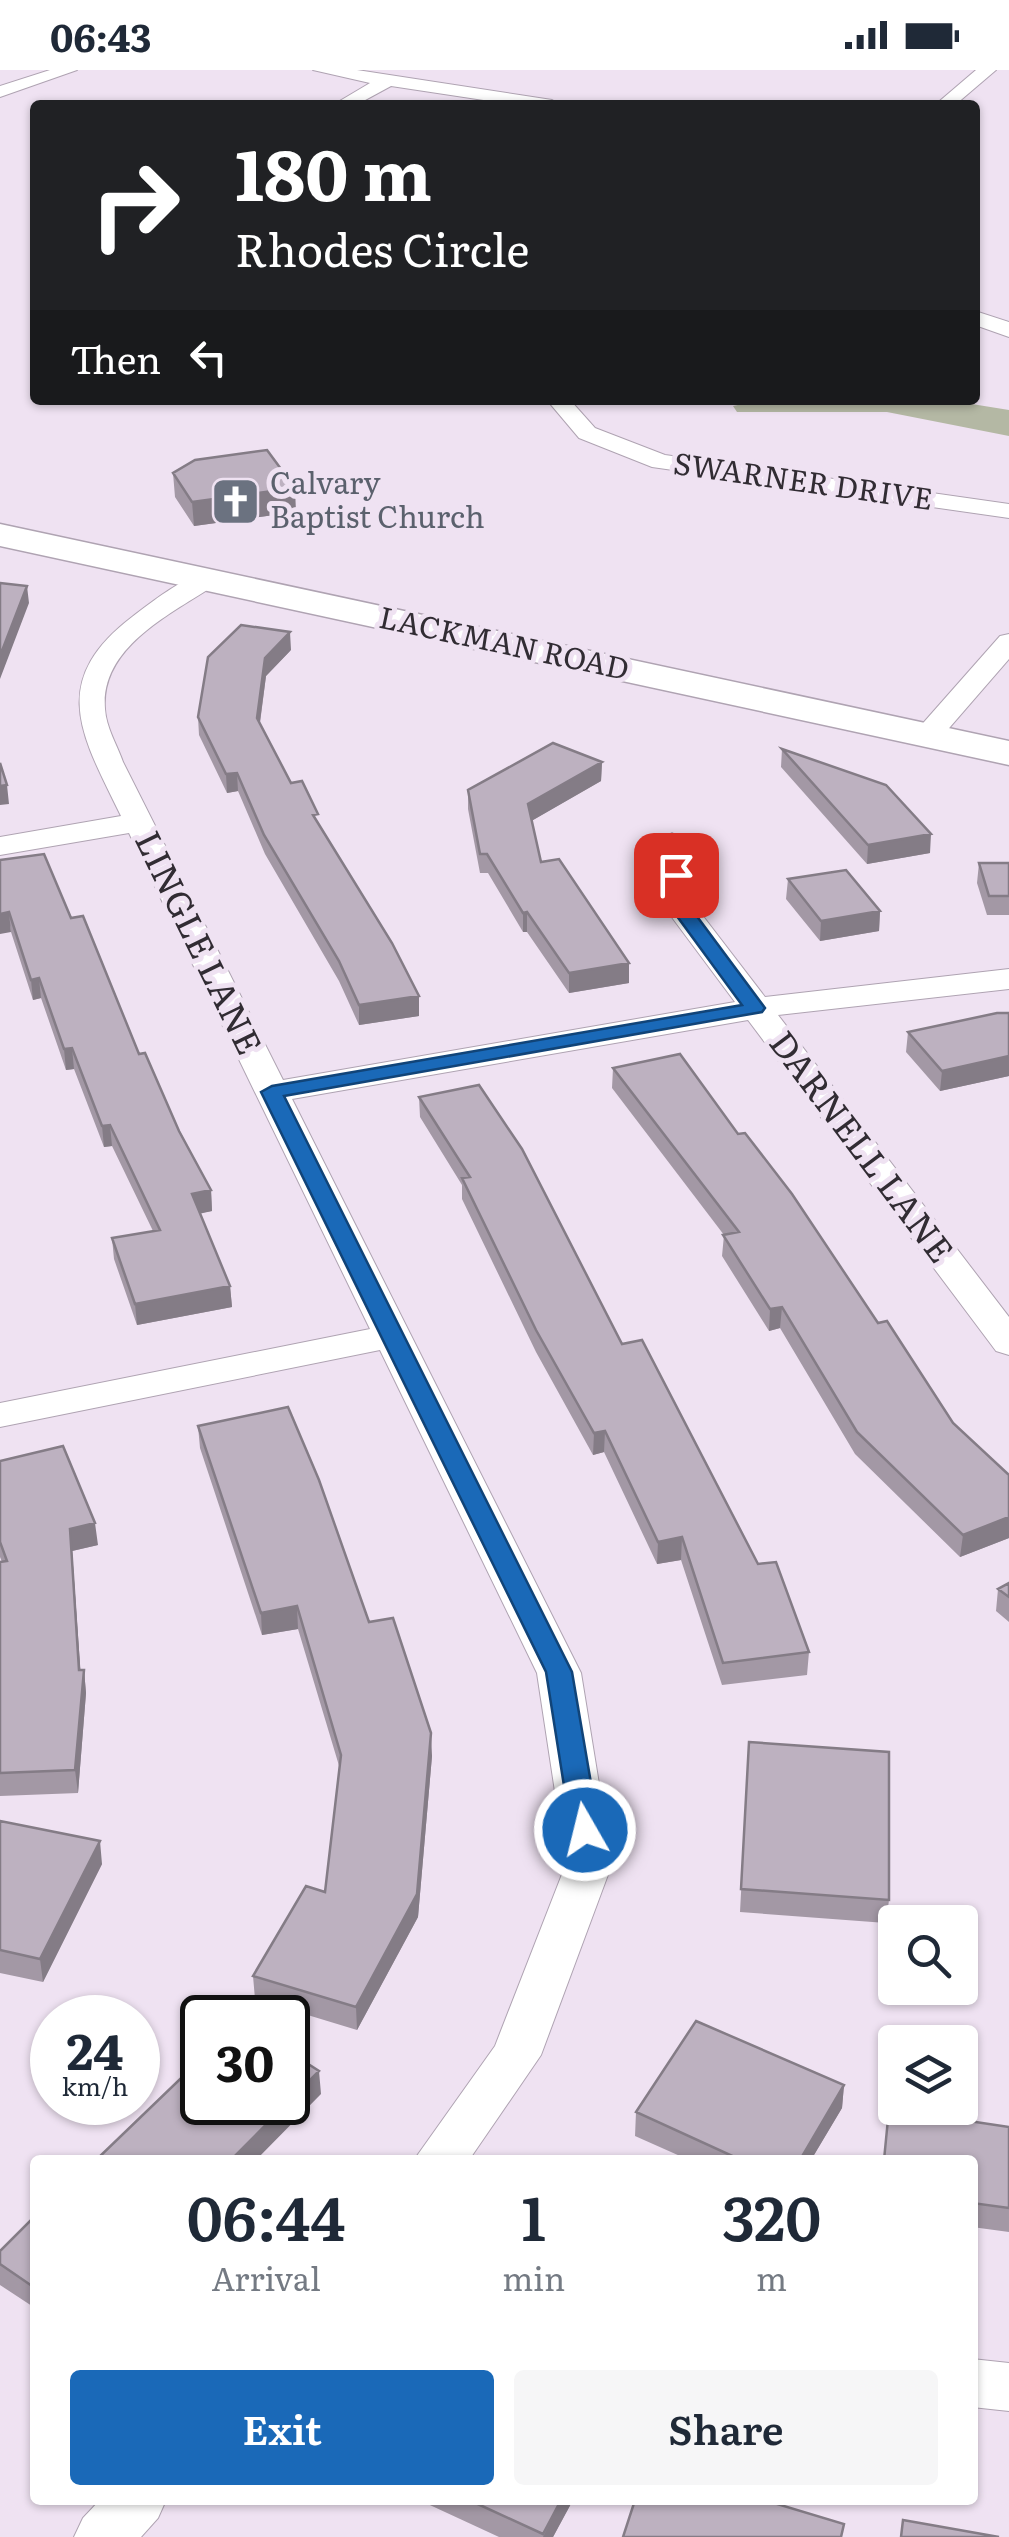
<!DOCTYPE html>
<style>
body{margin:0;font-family:Literata,serif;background:#f6f6f7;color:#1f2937;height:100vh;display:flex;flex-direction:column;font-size:38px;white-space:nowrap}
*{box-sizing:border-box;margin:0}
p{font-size:32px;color:#747a83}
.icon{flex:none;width:55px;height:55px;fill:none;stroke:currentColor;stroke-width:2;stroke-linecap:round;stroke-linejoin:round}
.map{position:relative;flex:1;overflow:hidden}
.details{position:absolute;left:30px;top:2085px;width:948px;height:350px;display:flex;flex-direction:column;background:#fff;border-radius:10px;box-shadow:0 2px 8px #0004}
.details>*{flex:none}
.banner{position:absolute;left:30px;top:30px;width:950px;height:305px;border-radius:10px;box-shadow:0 2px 8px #0004;background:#202124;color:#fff;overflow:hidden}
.tools{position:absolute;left:878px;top:1835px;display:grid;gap:20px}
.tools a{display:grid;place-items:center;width:100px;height:100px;border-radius:10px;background:#fff;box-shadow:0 2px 8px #0004;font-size:50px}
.speed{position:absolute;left:30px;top:1925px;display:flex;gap:20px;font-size:50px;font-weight:700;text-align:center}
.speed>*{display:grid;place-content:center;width:130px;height:130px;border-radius:50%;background:#fff;box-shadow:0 2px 8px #0004;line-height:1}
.speed small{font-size:25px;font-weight:400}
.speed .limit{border:5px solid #111;border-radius:15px;background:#fff;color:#111}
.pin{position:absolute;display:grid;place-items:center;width:85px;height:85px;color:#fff;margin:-42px;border-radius:20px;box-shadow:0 5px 15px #0006}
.me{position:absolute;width:110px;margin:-55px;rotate:352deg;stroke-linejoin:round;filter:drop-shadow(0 0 8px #0008)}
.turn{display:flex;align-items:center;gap:35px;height:210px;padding:0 40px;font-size:45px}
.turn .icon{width:130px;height:130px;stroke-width:2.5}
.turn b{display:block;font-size:70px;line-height:85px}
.then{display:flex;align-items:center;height:95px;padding:0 40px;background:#0003;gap:20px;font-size:38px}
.eta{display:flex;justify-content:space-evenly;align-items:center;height:170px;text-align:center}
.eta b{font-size:60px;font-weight:600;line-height:70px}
.primary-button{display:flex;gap:20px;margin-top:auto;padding:20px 40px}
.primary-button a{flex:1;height:115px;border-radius:10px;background:#1a69b8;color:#fff;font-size:40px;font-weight:600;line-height:115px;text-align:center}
.primary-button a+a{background:#f6f6f7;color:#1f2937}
.status{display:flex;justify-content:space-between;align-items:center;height:70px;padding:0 50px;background:#fff;direction:ltr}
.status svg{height:28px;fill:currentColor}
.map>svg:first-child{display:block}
</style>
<div class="status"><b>06:43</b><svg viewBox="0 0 49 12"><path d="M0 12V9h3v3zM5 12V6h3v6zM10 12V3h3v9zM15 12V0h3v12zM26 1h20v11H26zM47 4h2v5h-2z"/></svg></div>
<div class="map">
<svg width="1009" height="2467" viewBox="0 0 1009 2467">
<rect width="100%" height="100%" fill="#efe2f2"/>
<path fill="#b4b8a4" d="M761,330H947L1009,340V366L887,342H737L733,336Z"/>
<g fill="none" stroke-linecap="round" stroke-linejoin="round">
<defs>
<path id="street" d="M50,0H77L0,27V16Z
M313,0H357L552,30L561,35H516L391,16L356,35H333L370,13Z
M976,0H996L955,35H935Z
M975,241L1009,252V267L975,255Z
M547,330H570L595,358L665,385L1009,434V448L652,397L579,368Z
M206,502L219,510L215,515C171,544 100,577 105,639C106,657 117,675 123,692L283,1010L735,932L665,838L657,772L672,763L687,772L696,837L765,927L1009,899V919L778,945L1009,1247V1285L996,1281L748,950L292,1029L581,1603L612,1794L541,1985L469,2090H414L495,1976L566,1794L537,1603L380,1280L0,1357V1333L370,1259L129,763L0,785V767L121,746C82,666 47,612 132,547C153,531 181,509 206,502Z
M1009,564V589L937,672H917L913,666L917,660L1000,566Z
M972,2289L1009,2293V2341L972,2337Z
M100,2430H166L158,2448L141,2467H74L83,2448Z"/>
<path id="secondary" d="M0,454L1009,671V695L0,476Z"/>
</defs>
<use href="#street" stroke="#afa3b2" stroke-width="2"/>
<use href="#secondary" stroke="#afa3b2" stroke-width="3"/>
<use href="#street" fill="#fff" fill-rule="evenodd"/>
<use href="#secondary" fill="#fff" fill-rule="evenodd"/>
</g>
<path fill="#a398a5" d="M173,403L296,442L194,456L175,427Z
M291,580L266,606L260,653L291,713L319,754L419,946L359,955L339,911L265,784L238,721L227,723L199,665L198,647Z
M782,679L930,783L867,794L781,697Z
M602,692L601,711L531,751L541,792L629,893V913L569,923L527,862H523L488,803H480L468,739V720Z
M0,790L71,848L139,984L211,1120L212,1141L200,1143L230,1216L232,1237L137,1255L114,1189L112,1168L153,1161L112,1076L104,1077L74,999L66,1000L41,928L33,930L11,862Z
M979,793H1009V845H987L977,813Z
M788,809L880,841L879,861L820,871L786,829Z
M1009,943V1006L940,1021L906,982L908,962Z
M613,998L738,1064L953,1353L1009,1405V1468L960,1487L855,1384L780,1258L769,1261L722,1186L724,1165L612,1018Z
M419,1027L622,1274L758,1494L809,1582L807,1605L722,1615L681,1490L657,1494L604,1382L593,1385L536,1282L462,1129V1115L420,1047Z
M198,1356L369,1552L432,1686L418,1847L357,1960L255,1929L253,1906L325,1822L340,1699L298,1559L262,1565L200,1378Z
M0,1391L98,1475L72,1481L80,1600H84L86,1623L78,1723L0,1726V1492H2L0,1487Z
M1009,1513V1552L996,1541L998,1519Z
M749,1672L889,1830L886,1853L740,1842Z
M0,1751L102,1794L43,1912L0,1903Z
M844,2015L842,2038L811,2090H689L635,2066L636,2042Z
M1009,2057V2162L972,2157V2090Z
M35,2146V2238L0,2215V2181Z
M419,2430H573L553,2467H499Z"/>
<path fill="#847c86" d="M295,418L296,442L194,456L192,432Z
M27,516L29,533L0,609V586Z
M290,562L291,580L266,606L258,666L257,648L265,588Z
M602,692L601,711L528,753V734Z
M237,703L238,721L227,723L226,704Z
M7,715L9,734L0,735V716Z
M931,764L930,783L867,794L868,775Z
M880,841L879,861L820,871L821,851Z
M9,842L11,862L0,864V844Z
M527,842V862H523V843Z
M629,893V913L569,923V903Z
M39,908L41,928L33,930L31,910Z
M419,926V946L359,955V935Z
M72,978L74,999L66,1000L64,979Z
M1009,986V1006L940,1021L942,1001Z
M110,1055L112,1076L104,1077L102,1056Z
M211,1120L212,1141L194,1145L192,1124Z
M230,1216L232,1237L137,1255L135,1234Z
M782,1237L780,1258L769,1261L770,1239Z
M605,1361L604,1382L593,1385L594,1363Z
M1009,1447V1468L960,1487L963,1465Z
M95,1453L98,1475L72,1481L82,1622L84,1600L86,1623L78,1723L75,1700L70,1459Z
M682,1467L681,1490L657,1494L658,1472Z
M297,1536L298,1559L262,1565L261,1543Z
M431,1663L432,1686L418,1847L357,1960L356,1937Z
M100,1771L102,1794L43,1912L40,1889Z
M319,2001L321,2024L256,2090H231Z
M844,2015L842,2038L811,2090H800Z
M561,2430H573L553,2467H543Z"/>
<path fill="#bdb1c0" stroke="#847c86" stroke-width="2.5" d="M267,380L295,418L192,432L173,403L195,390Z
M0,513L27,516L0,586Z
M241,555L290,562L265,588L257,648L291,713L302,711L318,744L313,745L392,873L419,926L359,935L339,891L264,765L237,703L226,704L198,647L208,587Z
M553,673L602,692L528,734L541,792L559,789L629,893L569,903L527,842L523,843L487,784H480L468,720Z
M782,679L886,715L931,764L868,775Z
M0,693L7,715L0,716Z
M44,784L71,848L83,846L139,984L145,983L179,1061L211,1120L192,1124L230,1216L135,1234L112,1168L160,1160L110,1055L102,1056L72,978L64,979L39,908L31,910L9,842L0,844V790Z
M979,793H1009V826H989Z
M846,800L880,841L821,851L788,809Z
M997,943H1009V986L942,1001L908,962Z
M680,984L738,1064L745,1063L792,1124L878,1253L887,1251L953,1353L1009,1405V1447L963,1465L857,1362L782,1237L770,1239L723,1165L739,1162L613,998Z
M479,1015L522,1079L622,1274L642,1270L758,1494L776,1492L809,1582L723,1593L682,1467L658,1472L605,1361L594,1363L536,1260L462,1108L470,1107L419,1027Z
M288,1337L319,1410L369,1552L393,1548L431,1663L417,1824L356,1937L253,1906L306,1816L325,1822L341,1685L297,1536L261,1543L198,1356Z
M63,1376L95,1453L70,1459L79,1600H84L75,1700L0,1703V1492L7,1491L0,1472V1391Z
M1009,1513V1527L998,1519Z
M749,1672L889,1682V1830L741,1819Z
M0,1751L100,1771L40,1889L0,1880Z
M696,1951L844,2015L800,2090H741L636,2042Z
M288,1981L319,2001L231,2090H96L202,1988V2032H288Z
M889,2039L1009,2057V2138L972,2133V2090H884Z
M35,2146V2218L0,2194V2181Z
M469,2430H561L543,2464Z
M635,2430H764L844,2454L841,2467H623Z
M903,2450L999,2467H901Z"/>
<path fill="#1a69b8" stroke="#114478" stroke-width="2.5" d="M669,801L685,805L690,837L765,938L762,942L284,1026L572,1602L599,1760L585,1770L571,1760L546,1602L261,1022L272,1016L742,935L671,838Z"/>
<defs>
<symbol id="church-square" viewBox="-11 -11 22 22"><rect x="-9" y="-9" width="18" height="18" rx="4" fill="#6b7280" stroke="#efe2f2"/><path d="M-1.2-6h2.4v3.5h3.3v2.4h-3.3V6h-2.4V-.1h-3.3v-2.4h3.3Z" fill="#fff"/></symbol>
</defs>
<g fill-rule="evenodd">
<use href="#church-square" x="208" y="404" width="55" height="55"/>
</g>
<g text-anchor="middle" stroke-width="10" stroke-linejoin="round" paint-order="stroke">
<g font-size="30" fill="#312c33" stroke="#efe2f2">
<text transform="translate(803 412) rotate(8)" y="10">SWARNER DRIVE</text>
<text transform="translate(504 574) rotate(12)" y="10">LACKMAN ROAD</text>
</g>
<g font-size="30" fill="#5b616d" stroke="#efe2f2" text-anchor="start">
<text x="270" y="424">Calvary<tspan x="270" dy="34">Baptist Church</tspan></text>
</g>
<g font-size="35" fill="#312c33" stroke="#efe2f2">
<text transform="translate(198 873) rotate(64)" y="12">LINGLE LANE</text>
<text transform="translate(861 1077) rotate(53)" y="12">DARNELL LANE</text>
</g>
</g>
</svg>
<div class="tools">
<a><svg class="icon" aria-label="search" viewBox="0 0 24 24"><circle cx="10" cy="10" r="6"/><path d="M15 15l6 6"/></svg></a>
<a><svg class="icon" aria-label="layers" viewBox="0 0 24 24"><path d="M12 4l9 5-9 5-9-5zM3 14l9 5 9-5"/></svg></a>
</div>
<div class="speed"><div>24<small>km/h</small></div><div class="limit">30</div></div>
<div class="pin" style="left:676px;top:805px;background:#d93025"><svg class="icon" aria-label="arrive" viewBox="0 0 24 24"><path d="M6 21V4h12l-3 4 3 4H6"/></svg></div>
<svg class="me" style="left:585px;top:1760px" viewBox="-20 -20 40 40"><circle r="17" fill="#1a69b8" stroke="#fff" stroke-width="3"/><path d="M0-11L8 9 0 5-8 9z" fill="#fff"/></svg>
<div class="banner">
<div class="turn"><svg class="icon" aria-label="right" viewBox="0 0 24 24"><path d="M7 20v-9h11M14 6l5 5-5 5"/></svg><div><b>180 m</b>Rhodes Circle</div></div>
<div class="then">Then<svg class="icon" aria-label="left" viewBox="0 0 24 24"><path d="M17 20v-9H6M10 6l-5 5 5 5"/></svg></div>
</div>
<section class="details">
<div class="eta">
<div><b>06:44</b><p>Arrival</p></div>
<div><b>1</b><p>min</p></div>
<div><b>320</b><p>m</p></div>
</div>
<div class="primary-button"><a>Exit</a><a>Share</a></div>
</section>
</div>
